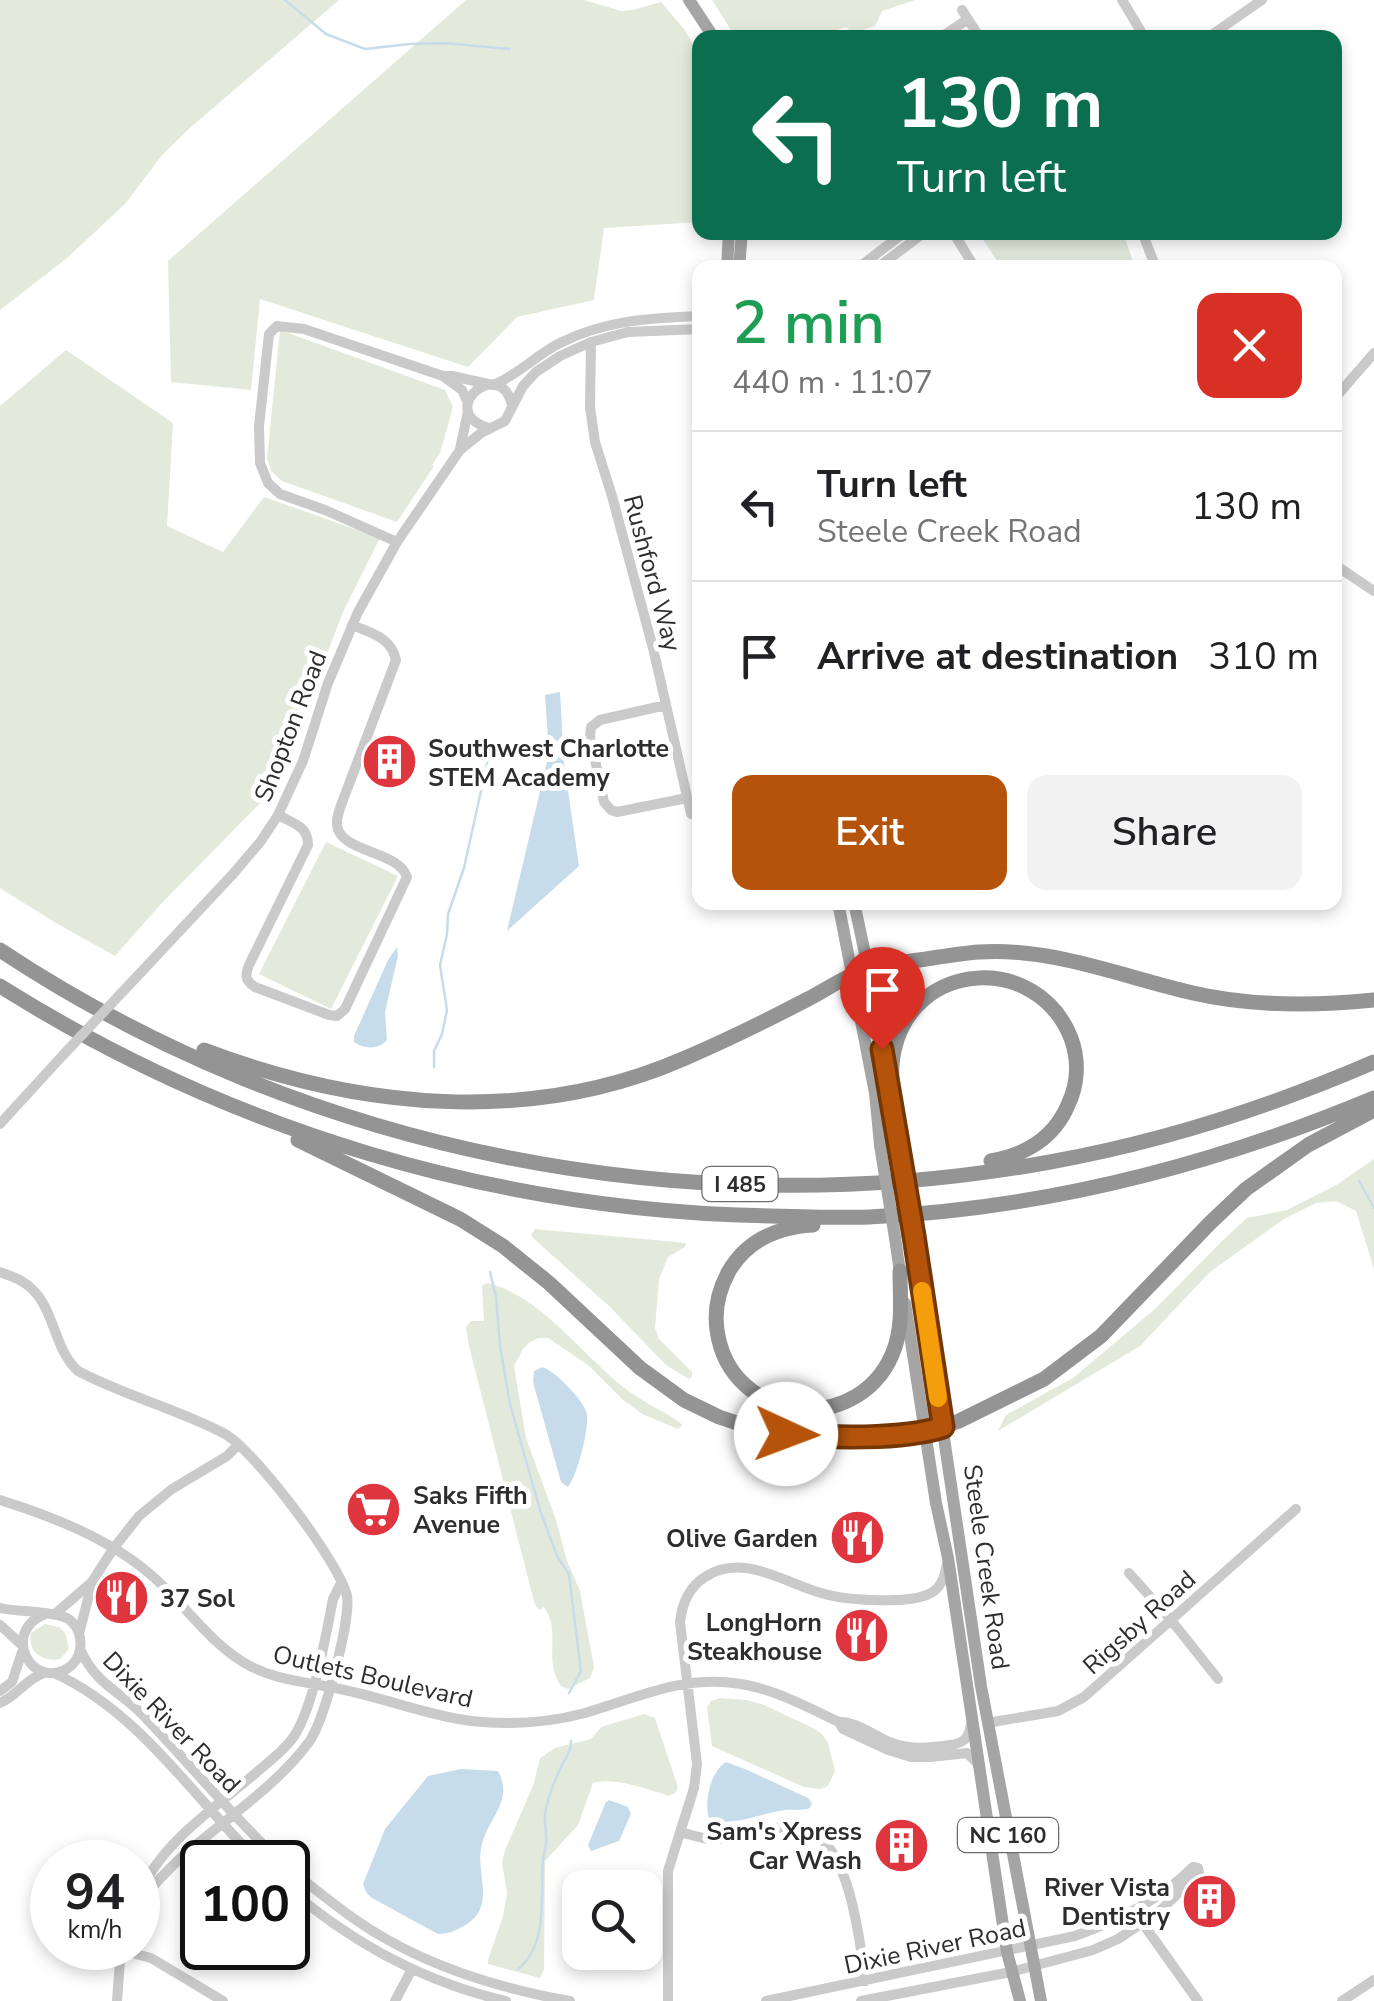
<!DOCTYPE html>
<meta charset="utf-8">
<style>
body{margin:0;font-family:"Nunito Sans",sans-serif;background:#f2f2f2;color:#202124;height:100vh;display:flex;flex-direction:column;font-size:38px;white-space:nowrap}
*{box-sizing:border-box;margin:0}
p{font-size:32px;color:#757577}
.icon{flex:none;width:55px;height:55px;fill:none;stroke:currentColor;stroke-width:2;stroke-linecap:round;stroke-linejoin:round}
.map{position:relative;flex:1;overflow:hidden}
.panel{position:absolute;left:692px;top:260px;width:650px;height:650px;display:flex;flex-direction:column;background:#fff;border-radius:20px;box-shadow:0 5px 15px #0003}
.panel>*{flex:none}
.hud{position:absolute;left:692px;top:30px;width:650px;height:210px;border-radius:20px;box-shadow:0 5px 15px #0003;background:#0b6e4f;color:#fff;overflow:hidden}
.tools{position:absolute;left:562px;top:1870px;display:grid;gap:20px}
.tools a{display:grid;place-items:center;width:100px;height:100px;border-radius:20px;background:#fff;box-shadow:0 5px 15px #0003;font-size:50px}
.speed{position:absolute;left:30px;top:1840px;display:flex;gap:20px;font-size:50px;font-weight:700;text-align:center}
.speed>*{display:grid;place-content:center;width:130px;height:130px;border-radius:50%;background:#fff;box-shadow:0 5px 15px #0003;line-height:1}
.speed small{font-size:25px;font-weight:400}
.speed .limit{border:5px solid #111;border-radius:15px;background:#fff;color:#111}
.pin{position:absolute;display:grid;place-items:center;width:85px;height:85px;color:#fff;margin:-102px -42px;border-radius:50% 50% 50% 0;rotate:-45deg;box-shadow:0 0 10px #0007}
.pin .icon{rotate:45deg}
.me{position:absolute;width:110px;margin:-55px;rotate:92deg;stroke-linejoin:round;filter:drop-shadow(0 0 8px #0008)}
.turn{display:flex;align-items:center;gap:35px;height:210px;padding:0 40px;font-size:45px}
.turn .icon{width:130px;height:130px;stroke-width:2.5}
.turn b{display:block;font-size:70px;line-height:85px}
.round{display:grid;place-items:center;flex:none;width:105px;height:105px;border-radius:20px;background:#f2f2f2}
.head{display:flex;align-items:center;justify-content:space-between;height:170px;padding:0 40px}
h1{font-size:60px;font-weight:600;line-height:75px;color:#1e9e55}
.primary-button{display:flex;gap:20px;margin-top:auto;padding:20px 40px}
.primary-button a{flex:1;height:115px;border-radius:20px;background:#b45309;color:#fff;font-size:40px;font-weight:600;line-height:115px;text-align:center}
.primary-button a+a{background:#f2f2f2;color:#202124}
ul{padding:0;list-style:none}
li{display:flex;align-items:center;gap:30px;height:150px;padding:0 40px;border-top:2px solid #e0e0e0}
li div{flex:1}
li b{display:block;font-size:38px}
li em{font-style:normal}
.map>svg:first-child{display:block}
</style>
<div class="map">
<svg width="1374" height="2001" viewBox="0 0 1374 2001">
<rect width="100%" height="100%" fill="#fff"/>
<path fill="#e3eadb" d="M0,0H339L191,127L162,155L126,203L67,258L0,310Z
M466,0H584L621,11L633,10L661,2L685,30L700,58V222L604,228L594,300L517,317L468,367L260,299L251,390L171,382L168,261Z
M712,0H915L882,11L875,26L853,33L846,27L815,37L736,38Z
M979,233H1123L1135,267H1001Z
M280,330L445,390L453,407L440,453L432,465L434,466L397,522L282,481L271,471L267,458Z
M66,350L173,423L167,526L223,552L264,497L380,538L343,612L320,672L302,694L286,749L264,799L159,906L115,956L56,923L0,888V406Z
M326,842L398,876L331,1009L259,974Z
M1374,1159V1269L1356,1211L1336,1201L1316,1203L1284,1219L1210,1272L1140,1346L998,1431L1006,1415L1073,1378L1155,1309L1223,1240L1247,1218L1287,1210L1338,1184Z
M535,1229L686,1243L685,1247L668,1257L659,1279L655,1328L659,1339L692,1372V1377L689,1379L666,1365L609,1306L533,1238L531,1235Z
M488,1283C539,1295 583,1355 623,1387C642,1402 665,1411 683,1425L678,1429L642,1414L622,1399L588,1365L548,1338H538L529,1343L523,1349L514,1366L526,1438L556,1520L567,1561L580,1591L594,1667L590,1678L568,1689L561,1686C542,1659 563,1630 543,1606L541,1610L538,1609L534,1602L469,1346L466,1327L471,1321H484L482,1285Z
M45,1624L59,1627L65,1633L69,1649L60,1659C43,1662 27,1652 31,1633Z
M720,1698L747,1700L764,1705L813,1728L822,1734L828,1743L835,1771L828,1786L821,1789L804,1787L712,1746L707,1707L711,1701Z
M644,1714L655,1718L678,1787L675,1793L669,1796C645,1789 617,1777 593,1783L578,1825L545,1861L544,1970L540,1978L488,1964V1960L503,1916L507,1893L502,1863L505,1850L533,1786L540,1758L555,1748L591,1739L601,1727Z"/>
<path fill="#c7dcea" d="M560,692L564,763L579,866L507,931L549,753L545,695Z
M397,947L398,956L385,1012L387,1040C379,1050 363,1049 354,1042V1036L388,960Z
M542,1367C554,1370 582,1399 586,1411C591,1425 577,1476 568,1487L561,1482L533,1382L534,1371Z
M726,1762L745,1769L808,1798L812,1803L810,1808C802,1811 795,1809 785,1810C762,1813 731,1828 709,1819C704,1801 710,1772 726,1762Z
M461,1769L498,1771C514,1800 489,1817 482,1844C474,1872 497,1904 467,1924C457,1930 450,1934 438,1934L372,1898L366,1892L363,1884L385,1829L428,1776Z
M609,1800L628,1807L631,1814L619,1841L591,1851L588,1845L606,1802Z"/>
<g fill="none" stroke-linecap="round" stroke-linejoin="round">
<path stroke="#c7dcea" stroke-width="2.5" d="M285,0L326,34L365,49L410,44L443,43L510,49
M434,1067V1051L442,1034L447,1010L440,965L447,934L448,914L464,868L492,741
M1359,1181L1374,1208
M490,1272L496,1297L500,1346L510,1404L540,1510L557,1556L569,1574L581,1671L569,1693
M518,1969C549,1944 540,1895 543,1859C543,1854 546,1849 546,1844C547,1834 544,1823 545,1813C548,1798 554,1782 560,1769C565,1758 571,1753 571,1741"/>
<path stroke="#cacaca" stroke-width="10" d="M1122,0L1145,38
M962,10L980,38
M940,38L968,19
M1207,38L1262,0
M953,232L975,268
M1142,232L1156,268
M858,268L905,232
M877,268L925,232
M591,342L590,407L595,442L612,496L653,648L691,814
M444,377L462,390L468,403
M493,385C518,375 536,355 560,343C605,320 651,318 700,316
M1335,398L1374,353
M489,428C434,412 500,354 512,405
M460,449L468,411
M397,542L325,510L280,494L268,483L260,463L259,426L269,334L277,326L304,329L443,376H452L488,384
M1335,565L1374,591
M666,705L600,720L591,727L590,736L604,802L611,810L617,812L687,798
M278,815C293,823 308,826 308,845L249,965C245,975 245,981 255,987L329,1015L337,1016L345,1009L407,877C398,850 340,853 337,825C336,817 340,808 343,800L396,660C391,637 371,633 352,625
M129,985L233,874L261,841L278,815L303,761L328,683L358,612L397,542L460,450L481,433L505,421L523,386L536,372L560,356L591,342L628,332L700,329
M0,1124L64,1054
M0,1272C7,1275 16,1277 23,1282C56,1302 51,1347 78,1371C125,1396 178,1409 225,1434C254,1450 340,1563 347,1596C351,1620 324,1722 309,1742C278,1784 231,1815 191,1849C171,1865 155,1884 138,1903
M0,1500C51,1516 108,1538 150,1574C182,1601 207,1640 243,1662C277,1683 316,1682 353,1692C393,1701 431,1716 471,1721C509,1725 548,1723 585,1713C634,1699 680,1676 733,1683C771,1687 805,1706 839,1722C857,1721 875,1737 892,1743C911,1750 930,1748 950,1745C964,1743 968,1739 971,1725
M1129,1573L1171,1620L1218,1679
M0,1608C17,1612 58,1611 70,1620C78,1627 82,1638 80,1649C79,1657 74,1664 68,1668C32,1691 0,1632 45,1614
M55,1614L92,1582L113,1549L139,1516L172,1489L227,1456L238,1445
M0,1625L22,1645
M79,1634L92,1583
M80,1649C97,1686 118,1689 143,1715C190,1764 232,1816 281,1862
M54,1673C140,1712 194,1798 259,1862
M0,1691L12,1682L22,1652
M0,1703C17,1696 26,1679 44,1673
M839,1722L843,1729L888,1750L911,1757H931L967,1753L978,1764
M987,1723L1058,1711L1084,1697L1296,1509
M680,1832C689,1834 700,1838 710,1839C736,1841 762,1829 787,1827C850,1820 858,1939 866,1981
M288,1868C320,1893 352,1920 388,1940C443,1971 508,1990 570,2001
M288,1888C352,1943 423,1982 506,2001
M138,1899C158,1843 215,1809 258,1771C270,1761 283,1751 292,1739C313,1711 326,1635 333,1599L341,1583
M1141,1921L1198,2001
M120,1950L151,1958L223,2001
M117,2001L121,1948
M395,2001L412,1969
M668,2001V1871L694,1788L697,1764L680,1622C682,1604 689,1587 705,1577C742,1552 785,1583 821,1593C844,1600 915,1606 934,1591C943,1584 945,1574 947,1564
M766,2001L1075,1936C1119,1920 1160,1900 1193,1867L1198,1868
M861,2001L1011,1972L1093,1950L1118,1939L1142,1923L1163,1908L1195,1877L1199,1873L1198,1868
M1342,2001L1374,1980"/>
<path stroke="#a5a5a5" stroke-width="12" d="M689,0L714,38
M727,268L729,232
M739,268L742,232
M838,902L875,1093L880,1145
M854,902L868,968L887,1082
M914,1237L981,1686L1041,2001
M895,1238L901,1279
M905,1303L936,1503L948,1558L1007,1952L1020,2001"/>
<path stroke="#949494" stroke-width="15" d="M0,950C306,1153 689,1228 1050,1162C1161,1142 1270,1107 1374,1062
M0,986C232,1132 497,1211 771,1216C804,1217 837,1218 869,1217C1043,1209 1214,1165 1374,1098
M204,1050C357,1108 529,1126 683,1059C725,1041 766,1021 806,1000C826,990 845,976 866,969C878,964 892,964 904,962C929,959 954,954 979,952C1051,947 1123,977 1193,993C1253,1007 1314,1006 1374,1000
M298,1140L460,1219L503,1246L549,1283L640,1368L684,1400L719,1417L761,1431L814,1436H841L925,1433L959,1421L1044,1379L1101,1336L1211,1222L1246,1189L1308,1145L1374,1110
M898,1143C895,1114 888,1080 894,1051C913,960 1037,952 1071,1038C1079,1060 1078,1084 1068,1105C1054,1138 1025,1155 991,1161
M813,1225C778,1227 748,1239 729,1271C719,1289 714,1309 717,1330C730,1426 864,1438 895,1347C903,1323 900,1296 900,1271"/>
<path stroke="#cacaca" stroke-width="10" d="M64,1054L129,985"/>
<path stroke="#a5a5a5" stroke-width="12" d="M898,1143L914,1237
M880,1145L895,1238"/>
</g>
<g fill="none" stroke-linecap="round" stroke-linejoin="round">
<defs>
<path id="route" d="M786,1434C829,1438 902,1440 943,1427L914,1236L882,1049"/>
</defs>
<use href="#route" stroke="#753606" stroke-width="25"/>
<use href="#route" stroke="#b45309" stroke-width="18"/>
<path stroke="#f59e0b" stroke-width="18" d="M922,1291L938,1398"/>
</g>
<defs>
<symbol id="building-disc" viewBox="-11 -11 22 22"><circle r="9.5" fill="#de353f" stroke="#fff"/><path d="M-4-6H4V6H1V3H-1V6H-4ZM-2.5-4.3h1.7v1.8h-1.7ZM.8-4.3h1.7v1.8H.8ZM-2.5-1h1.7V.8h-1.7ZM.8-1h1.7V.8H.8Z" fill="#fff"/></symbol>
<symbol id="supermarket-disc" viewBox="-11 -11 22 22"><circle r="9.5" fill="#de353f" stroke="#fff"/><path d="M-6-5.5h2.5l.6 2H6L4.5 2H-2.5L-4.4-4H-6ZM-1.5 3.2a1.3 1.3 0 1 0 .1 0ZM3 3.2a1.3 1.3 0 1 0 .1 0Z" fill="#fff"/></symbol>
<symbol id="restaurant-disc" viewBox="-11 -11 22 22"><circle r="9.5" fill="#de353f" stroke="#fff"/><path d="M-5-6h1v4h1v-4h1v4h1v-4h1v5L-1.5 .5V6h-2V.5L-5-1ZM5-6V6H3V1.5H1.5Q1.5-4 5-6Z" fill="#fff"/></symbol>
</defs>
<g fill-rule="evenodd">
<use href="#building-disc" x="358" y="730" width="63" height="63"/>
<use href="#supermarket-disc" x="342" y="1478" width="63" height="63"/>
<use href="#restaurant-disc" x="826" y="1506" width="63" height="63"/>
<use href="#restaurant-disc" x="90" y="1566" width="63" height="63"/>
<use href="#restaurant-disc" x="830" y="1604" width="63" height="63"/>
<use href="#building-disc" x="870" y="1814" width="63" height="63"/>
<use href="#building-disc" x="1178" y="1870" width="63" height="63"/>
</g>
<g text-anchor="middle" stroke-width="10" stroke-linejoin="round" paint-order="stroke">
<g fill="#fff" stroke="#6c6c6c" stroke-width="2.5">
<rect x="702.5" y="1167" width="75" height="34" rx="8"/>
<rect x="958" y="1818" width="100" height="34" rx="8"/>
</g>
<g font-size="22" font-weight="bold" fill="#2d2d2d">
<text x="740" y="1192">I 485</text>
<text x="1008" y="1843">NC 160</text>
</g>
<g font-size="25" fill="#2d2d2d" stroke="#fff">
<text transform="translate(653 573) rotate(75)" y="9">Rushford Way</text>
<text transform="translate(290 726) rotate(-69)" y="9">Shopton Road</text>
<text transform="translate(987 1567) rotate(82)" y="9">Steele Creek Road</text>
<text transform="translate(1139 1622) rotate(-42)" y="9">Rigsby Road</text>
<text transform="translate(373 1676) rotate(13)" y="9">Outlets Boulevard</text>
<text transform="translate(172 1722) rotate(46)" y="9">Dixie River Road</text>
<text transform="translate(935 1946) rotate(-12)" y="9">Dixie River Road</text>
</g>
<g font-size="25" font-weight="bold" fill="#2d2d2d" stroke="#fff" text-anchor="end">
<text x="428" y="757" text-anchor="start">Southwest Charlotte<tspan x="428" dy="29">STEM Academy</tspan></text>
<text x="413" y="1504" text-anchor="start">Saks Fifth<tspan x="413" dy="29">Avenue</tspan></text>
<text x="818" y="1547">Olive Garden</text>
<text x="160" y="1607" text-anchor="start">37 Sol</text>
<text x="822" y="1631">LongHorn<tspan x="822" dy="29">Steakhouse</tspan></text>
<text x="862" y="1840">Sam's Xpress<tspan x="862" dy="29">Car Wash</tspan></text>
<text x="1170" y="1896">River Vista<tspan x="1170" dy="29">Dentistry</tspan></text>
</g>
</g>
</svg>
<div class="tools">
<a><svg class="icon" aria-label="search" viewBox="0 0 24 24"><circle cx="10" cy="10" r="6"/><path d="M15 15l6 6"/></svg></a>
</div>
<div class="speed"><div>94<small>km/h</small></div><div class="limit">100</div></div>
<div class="pin" style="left:882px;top:1049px;background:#d93025"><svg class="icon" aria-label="arrive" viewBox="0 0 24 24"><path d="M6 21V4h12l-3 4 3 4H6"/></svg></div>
<svg class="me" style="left:786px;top:1434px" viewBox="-20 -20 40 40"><circle r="19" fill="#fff"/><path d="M0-13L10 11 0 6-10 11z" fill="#b45309"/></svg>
<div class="hud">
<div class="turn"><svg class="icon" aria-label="left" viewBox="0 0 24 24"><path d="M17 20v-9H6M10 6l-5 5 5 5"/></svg><div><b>130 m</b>Turn left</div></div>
</div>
<section class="panel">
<div class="head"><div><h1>2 min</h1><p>440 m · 11:07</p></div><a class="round" style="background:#d93025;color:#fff"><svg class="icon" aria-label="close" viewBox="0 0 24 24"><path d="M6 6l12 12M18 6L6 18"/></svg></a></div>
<ul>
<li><svg class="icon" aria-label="left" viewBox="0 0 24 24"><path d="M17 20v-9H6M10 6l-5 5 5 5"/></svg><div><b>Turn left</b><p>Steele Creek Road</p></div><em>130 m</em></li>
<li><svg class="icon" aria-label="arrive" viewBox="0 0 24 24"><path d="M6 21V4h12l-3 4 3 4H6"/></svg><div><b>Arrive at destination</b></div><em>310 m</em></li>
</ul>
<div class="primary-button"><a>Exit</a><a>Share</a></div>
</section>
</div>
